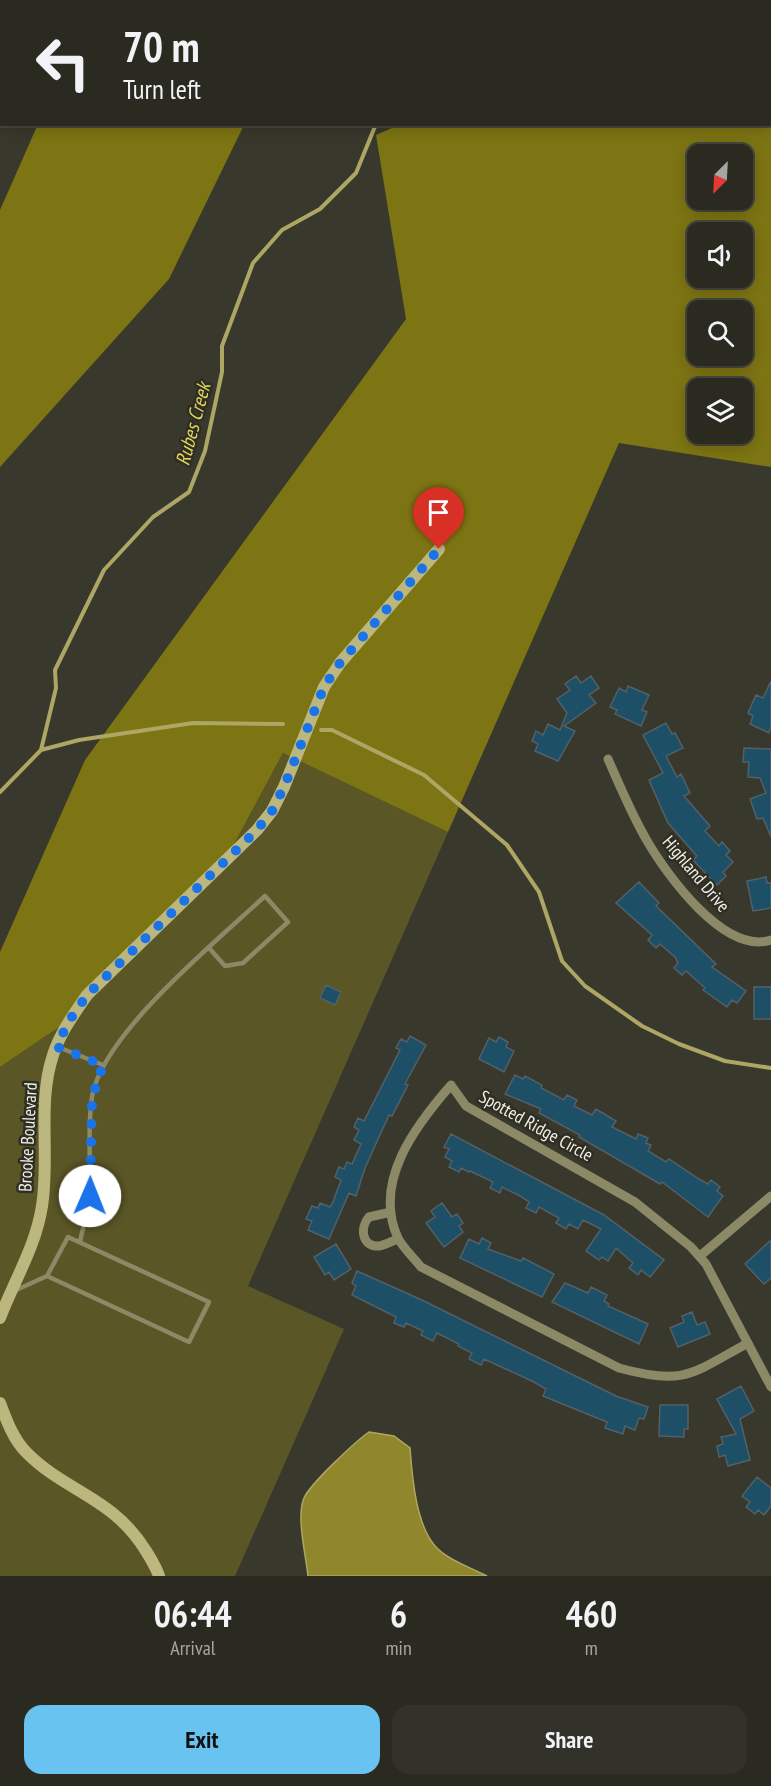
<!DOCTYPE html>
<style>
body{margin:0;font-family:"PT Sans Narrow",sans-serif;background:#33322a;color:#f1f3f6;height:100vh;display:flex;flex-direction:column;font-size:22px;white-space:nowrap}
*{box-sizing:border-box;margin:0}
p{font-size:20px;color:#a6a7a5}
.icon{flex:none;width:33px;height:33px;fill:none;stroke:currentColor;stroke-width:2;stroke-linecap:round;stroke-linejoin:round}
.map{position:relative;height:1576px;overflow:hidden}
.drawer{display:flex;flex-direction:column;background:#2b2a21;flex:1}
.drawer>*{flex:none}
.banner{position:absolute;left:0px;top:0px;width:771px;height:126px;box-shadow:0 3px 15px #0003,0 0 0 2px #47463f;background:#2b2a21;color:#f1f3f6;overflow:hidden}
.needle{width:39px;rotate:204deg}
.fabs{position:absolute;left:687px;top:144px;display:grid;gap:12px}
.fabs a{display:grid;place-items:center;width:66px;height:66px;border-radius:12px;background:#2b2a21;box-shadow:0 3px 15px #0003,0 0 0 2px #47463f;font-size:30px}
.pin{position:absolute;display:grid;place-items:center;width:51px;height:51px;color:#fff;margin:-62px -26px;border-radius:50% 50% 50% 0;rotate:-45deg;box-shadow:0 0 6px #0007}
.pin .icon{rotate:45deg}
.me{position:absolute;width:66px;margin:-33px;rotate:1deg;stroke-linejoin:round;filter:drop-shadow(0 0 4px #0008)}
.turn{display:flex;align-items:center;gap:21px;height:126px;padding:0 24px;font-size:27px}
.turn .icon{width:78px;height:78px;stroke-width:2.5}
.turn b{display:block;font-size:42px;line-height:51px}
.eta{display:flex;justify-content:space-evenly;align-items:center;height:102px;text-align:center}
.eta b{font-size:36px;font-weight:800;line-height:42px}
.primary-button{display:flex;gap:12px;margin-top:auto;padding:12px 24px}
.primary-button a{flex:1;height:69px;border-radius:18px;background:#69c3f1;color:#111;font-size:24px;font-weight:800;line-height:69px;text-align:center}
.primary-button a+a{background:#33322a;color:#f1f3f6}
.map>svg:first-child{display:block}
</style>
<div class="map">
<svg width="771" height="1576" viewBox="0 0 771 1576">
<rect width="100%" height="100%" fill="#39382c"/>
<path fill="#5b5626" d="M283,753L448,832L248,1286L344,1329L235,1576H0V1067L74,1017L231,850Z"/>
<path fill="#7d7413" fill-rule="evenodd" d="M92,0H304L91,1Z
M716,0H771V467L619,443L448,832L283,753L231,850L74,1017L0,1067V952L85,760L406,319L376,135L401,124H770V2L713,1ZM698,154H742V200H698ZM698,232H742V278H698ZM698,310H742V356H698ZM698,388H742V434H698Z
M38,124L244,125L169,279L0,467V210Z"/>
<path fill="#90872d" stroke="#ada665" stroke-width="1.5" d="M369,1432L394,1436L410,1448C412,1476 416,1529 438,1549C450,1561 472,1568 487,1576H308C306,1556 296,1516 304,1498C310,1484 356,1441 369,1432Z"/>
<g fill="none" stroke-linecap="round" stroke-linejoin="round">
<path stroke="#ada665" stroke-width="4" d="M415,2L416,0
M321,730H332L424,775L507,845L539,892L562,961L585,986L642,1026L679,1044L725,1061L771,1068
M41,750L79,740L193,723L283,724
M0,792L41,750L56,688L55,670L104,570L153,517L189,492L205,451L222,372V346L253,263L282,230L320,209L356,173L376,124"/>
</g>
<path fill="#1d4f67" stroke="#536067" stroke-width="1.5" d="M576,676L581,683L591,676L599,688L589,695L596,703L564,726L575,731L558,761L535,751L538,744L532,741L536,731L543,735L548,724L560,730L567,713L557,699L570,690L565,684Z
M771,681V727L769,733L750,724L753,716L748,713L756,695L763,698Z
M628,686L649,695L642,710L647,712L641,726L615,714L617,710L610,707L619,688L626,692Z
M666,723L672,734L675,733L683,748L666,756L677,777L681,774L690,793L684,796L710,826L705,831L719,846L722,842L730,851L726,855L733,862L723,872L726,876L717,885L693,860L697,856L668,823L649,780L663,773L643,735Z
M744,748L771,749V837L763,818L757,819L750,799L766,793L760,778L748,777L749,762H743Z
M766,877L767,883H771V908L753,911L747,881Z
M639,882L659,903L656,906L716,964L712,967L746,991L737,1003L732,1000L727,1007L703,990L705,988L686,971L682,975L674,968L678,963L675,957L660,944L656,948L648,940L652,935L616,903Z
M326,985L341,992L335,1005L320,998Z
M754,987H771V1019H754Z
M410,1036L426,1045L405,1084L408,1085L392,1116L389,1115L365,1168L356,1196L349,1193L329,1239L308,1230L312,1221L306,1219L312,1206L318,1208L320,1203L330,1207L333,1202L341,1180L335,1177L339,1167L344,1169L347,1162L352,1164L361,1144L354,1140L359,1130L354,1127L358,1118L364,1121L400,1050L396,1048L401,1039L407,1042Z
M499,1037L508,1042L506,1047L514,1051L504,1072L479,1059L489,1038L496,1042Z
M515,1075L523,1079L525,1076L542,1085L541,1088L564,1100L567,1095L577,1100L574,1106L592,1115L596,1109L616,1121L612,1127L636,1139L638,1134L648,1138L646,1143L651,1145L648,1151L666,1162L669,1159L699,1179L708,1184L711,1180L720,1187L717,1191L723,1196L708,1217L662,1182L660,1184L579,1137L580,1135L539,1113L541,1109L505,1094Z
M451,1134L604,1215L664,1260L650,1277L641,1270L638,1275L629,1268L633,1263L616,1248L608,1261L602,1257L599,1260L586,1251L601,1229L583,1220L578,1229L569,1224L566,1229L556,1223L559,1218L539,1207L536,1213L526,1208L529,1202L520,1196L502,1187L500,1193L490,1188L493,1182L470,1171L469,1172L461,1168L459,1172L449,1167L452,1161L445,1157L449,1149L444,1147Z
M442,1203L452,1217L457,1214L463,1223L459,1226L463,1232L444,1247L426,1223L435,1217L431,1211Z
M482,1238L491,1243L488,1249L521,1261L523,1258L554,1274L542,1297L460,1258L469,1239L479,1244Z
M771,1240V1278L764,1284L745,1264Z
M336,1244L351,1269L334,1280L329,1272L325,1275L314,1257Z
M357,1271L424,1301L616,1396L648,1407L644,1419L639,1418L635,1430L625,1426L623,1434L605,1428L607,1422L543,1396L546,1389L532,1381L484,1359L481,1365L469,1359L472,1353L458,1346L459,1344L437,1333L433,1341L421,1335L423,1331L406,1323L404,1327L394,1323L396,1317L352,1295L356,1286L352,1283Z
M565,1283L588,1293L591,1287L607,1295L604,1301L609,1304L608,1306L648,1324L639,1344L552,1302Z
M692,1312L697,1325L705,1322L710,1334L678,1347L670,1328L684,1322L682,1316Z
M741,1386L754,1411L740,1419L750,1460L728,1466L725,1455L719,1457L717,1446L723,1444L721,1437L736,1434L717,1399Z
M660,1405H688V1429H684V1437L659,1436Z
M757,1477L771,1488V1506L764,1515L758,1510L755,1514L746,1507L750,1502L742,1496Z"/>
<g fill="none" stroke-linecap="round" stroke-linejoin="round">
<path stroke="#8c8967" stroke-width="4.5" d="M58,1047L103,1065
M80,1242C83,1226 89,1209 90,1193C91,1162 87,1128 92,1097C102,1034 217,941 265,896L288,922L243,963L225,966L209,948
M14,1291L47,1276L189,1342L209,1302L68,1237L47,1276"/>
<path stroke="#8c8967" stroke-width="9" d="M608,759C620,786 631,813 646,839C666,874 724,955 771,940
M391,1212L369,1217C360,1227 361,1247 379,1246C385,1245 392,1241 398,1239
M700,1256L771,1196
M748,1343C691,1374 685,1386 619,1368L421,1267C414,1258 403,1248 398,1238C372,1182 416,1125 451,1085L466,1106L635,1202L691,1247L706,1264L771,1387"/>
<path stroke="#bcb77f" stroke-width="12" d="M0,1318C14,1281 36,1246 42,1206C50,1156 37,1103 53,1055C60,1033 74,1014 87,995L257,830L272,811L284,787L324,687L340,663L439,549
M0,1403C6,1419 13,1439 26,1452C65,1492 113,1497 146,1551C151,1559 156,1567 159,1576"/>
</g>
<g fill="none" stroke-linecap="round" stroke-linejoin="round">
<path stroke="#1a73e8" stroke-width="10" stroke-dasharray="0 18" d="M90,1196L92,1098L103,1065L57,1047L67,1024L87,995L257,830L272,811L284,787L324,687L340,663L439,549"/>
</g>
<g text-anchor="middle" stroke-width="5" stroke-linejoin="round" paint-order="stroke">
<g font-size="18" fill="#f0efe8" stroke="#2f2e23">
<text transform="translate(696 874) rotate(50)" y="6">Highland Drive</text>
<text transform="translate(536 1126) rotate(29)" y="6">Spotted Ridge Circle</text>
<text transform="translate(28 1137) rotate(-87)" y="6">Brooke Boulevard</text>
</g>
<g font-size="20" font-style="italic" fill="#dfd45d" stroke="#2f2e23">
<text transform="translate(193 424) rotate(-75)" y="7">Rubes Creek</text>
</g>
</g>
</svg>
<div class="fabs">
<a><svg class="needle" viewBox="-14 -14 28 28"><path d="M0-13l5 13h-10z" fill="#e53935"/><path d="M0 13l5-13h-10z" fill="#a6a7a5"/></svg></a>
<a><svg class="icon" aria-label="sound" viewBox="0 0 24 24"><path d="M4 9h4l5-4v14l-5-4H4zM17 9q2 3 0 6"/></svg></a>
<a><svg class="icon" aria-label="search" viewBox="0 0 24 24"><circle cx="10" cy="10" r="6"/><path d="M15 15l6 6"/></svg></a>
<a><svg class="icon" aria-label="layers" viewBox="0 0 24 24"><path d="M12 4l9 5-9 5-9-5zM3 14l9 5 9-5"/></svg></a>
</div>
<div class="pin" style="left:439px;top:549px;background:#d93025"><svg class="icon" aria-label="arrive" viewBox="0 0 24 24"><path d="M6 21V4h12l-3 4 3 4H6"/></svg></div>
<svg class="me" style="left:90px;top:1196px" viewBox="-20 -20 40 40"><circle r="19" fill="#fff"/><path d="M0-13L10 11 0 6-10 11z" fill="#1a73e8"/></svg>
<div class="banner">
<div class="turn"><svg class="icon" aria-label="left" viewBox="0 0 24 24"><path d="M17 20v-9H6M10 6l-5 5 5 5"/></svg><div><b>70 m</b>Turn left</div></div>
</div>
</div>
<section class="drawer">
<div class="eta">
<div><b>06:44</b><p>Arrival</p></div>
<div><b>6</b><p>min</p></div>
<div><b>460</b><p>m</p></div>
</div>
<div class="primary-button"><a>Exit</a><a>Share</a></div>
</section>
